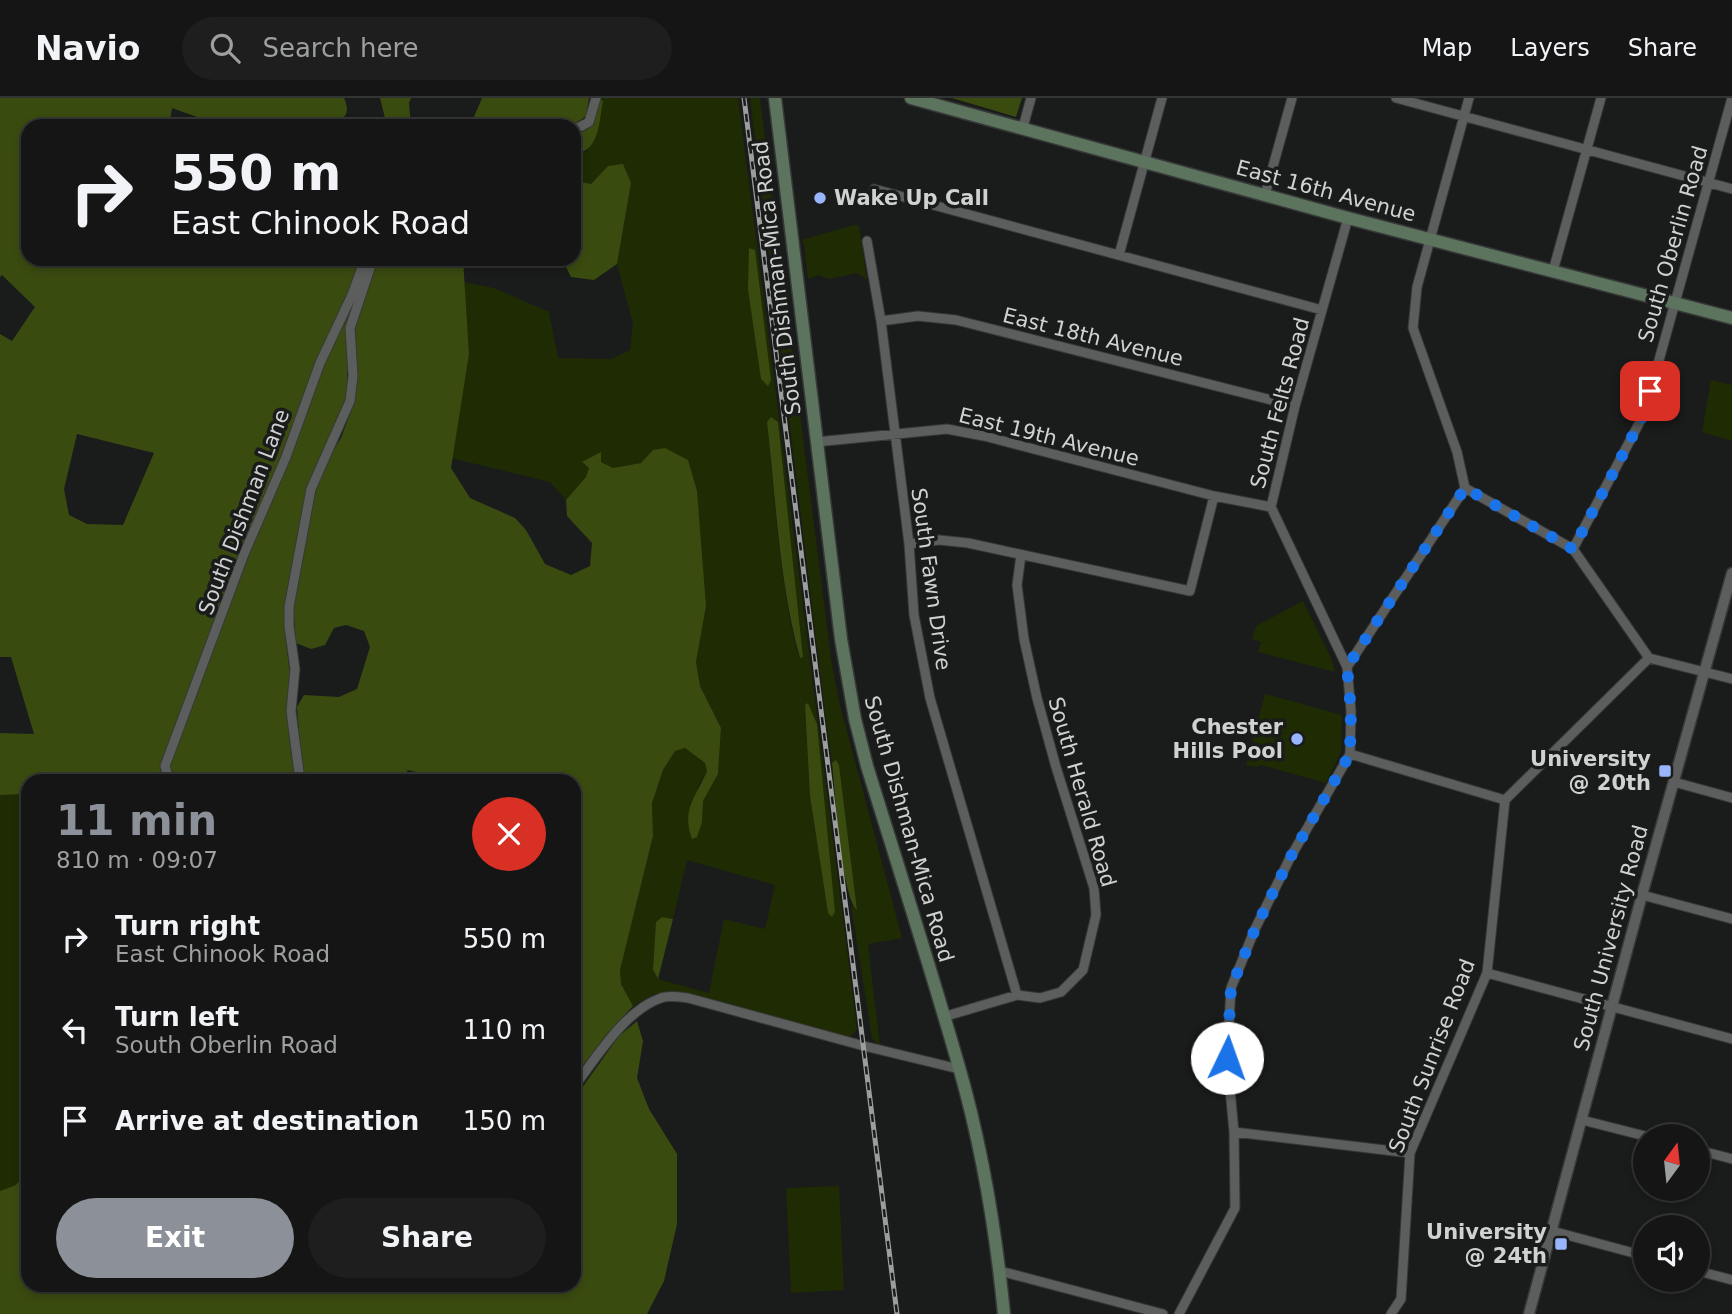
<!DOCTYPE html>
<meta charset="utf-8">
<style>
body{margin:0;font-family:"DejaVu Sans",sans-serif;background:#1d1e1d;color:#f1f3f6;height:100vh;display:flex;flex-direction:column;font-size:26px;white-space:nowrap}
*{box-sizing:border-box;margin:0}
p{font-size:23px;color:#9d9fa0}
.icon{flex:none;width:38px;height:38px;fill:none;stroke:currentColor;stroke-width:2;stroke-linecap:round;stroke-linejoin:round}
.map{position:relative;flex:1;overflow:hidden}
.drawer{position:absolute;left:21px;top:676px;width:560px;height:518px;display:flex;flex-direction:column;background:#141514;border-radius:21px;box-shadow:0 4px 10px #0003,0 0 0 2px #333434}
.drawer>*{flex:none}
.hud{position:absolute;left:21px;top:21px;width:560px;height:147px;border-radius:21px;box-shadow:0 4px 10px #0003,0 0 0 2px #333434;background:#141514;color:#f1f3f6;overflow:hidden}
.needle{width:46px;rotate:15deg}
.controls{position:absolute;left:1633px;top:1026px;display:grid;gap:14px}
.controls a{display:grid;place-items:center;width:77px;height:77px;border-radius:50%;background:#141514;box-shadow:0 4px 10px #0003,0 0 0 2px #333434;font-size:35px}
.pin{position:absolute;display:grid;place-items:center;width:60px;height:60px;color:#fff;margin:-30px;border-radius:14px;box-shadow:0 4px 10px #0006}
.me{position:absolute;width:77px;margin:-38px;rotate:3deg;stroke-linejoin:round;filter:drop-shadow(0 0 5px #0008)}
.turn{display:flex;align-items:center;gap:24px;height:147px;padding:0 35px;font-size:32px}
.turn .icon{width:91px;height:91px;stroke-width:2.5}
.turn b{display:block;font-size:49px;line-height:60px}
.round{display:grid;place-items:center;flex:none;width:74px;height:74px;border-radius:37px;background:#1d1e1d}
.head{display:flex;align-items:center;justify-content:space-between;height:119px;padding:0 35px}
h1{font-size:42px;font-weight:600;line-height:52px;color:#8c9099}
.action{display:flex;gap:14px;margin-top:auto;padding:14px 35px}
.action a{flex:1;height:80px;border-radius:42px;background:#8c9099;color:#fff;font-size:28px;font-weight:600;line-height:80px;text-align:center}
.action a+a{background:#1d1e1d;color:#f1f3f6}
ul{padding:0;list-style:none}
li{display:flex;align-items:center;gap:21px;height:91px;padding:0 35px}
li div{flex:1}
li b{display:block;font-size:26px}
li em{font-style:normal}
header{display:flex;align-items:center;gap:42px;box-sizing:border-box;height:98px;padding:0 35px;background:#141514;border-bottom:2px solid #333434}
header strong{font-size:33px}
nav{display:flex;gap:38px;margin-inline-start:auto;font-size:24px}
.search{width:490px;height:63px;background:#1d1e1d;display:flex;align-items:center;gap:18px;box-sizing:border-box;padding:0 24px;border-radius:38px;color:#9d9fa0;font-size:26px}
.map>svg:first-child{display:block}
</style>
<header>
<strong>Navio</strong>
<div class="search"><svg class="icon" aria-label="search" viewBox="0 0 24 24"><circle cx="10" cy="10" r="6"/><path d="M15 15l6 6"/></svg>Search here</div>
<nav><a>Map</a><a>Layers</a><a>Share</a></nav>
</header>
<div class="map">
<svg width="1732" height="1216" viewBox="0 0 1732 1216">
<rect width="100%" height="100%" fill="#1a1c1b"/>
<path fill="#1f2b03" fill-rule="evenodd" d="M601,0H738L857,931L849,940L688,895L654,896L633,908L621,886L620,872L653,738L652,705L663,672L675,653L685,650L705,665L707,673L697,690L702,724L703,703L718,676L721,630L700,588L696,564L706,507L653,352L642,365L613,370L601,364V355L583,364L589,370L586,379L566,402L550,384L451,360L469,256L463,184L494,190L549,214L558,260L612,261L630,252L633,226L617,166L631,85L608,68L591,86L576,83L574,69L578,55L587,54L603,3ZM771,320L778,325L803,559L799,560C779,486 775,400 767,324ZM808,605L817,626L828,815L810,698L805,608ZM687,762L775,787L765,831L724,821L709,895L658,881L653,873L663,819L673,821Z
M750,0H760L831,561L839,603L902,840L868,846L880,948L872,940L851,807L857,811L839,667L836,663L832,665L825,614Z
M854,127L859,128L867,182L857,175L829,181L819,177L808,181L804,146L802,142Z
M1711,282L1732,287V343L1702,334Z
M1303,503L1332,562L1335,574L1258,554L1261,544L1252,541L1256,528Z
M1265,596L1342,617L1341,654L1326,685L1261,667L1257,669L1246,667Z
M28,696V797L25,810L28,812V1073L16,1087L0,1093V697Z
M839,1088L844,1192L791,1195L786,1090Z"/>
<path fill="#3a4b10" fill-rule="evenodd" d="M0,0H344C354,23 336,22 322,28H197L200,20L172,10L169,28H28V161H371L347,231V288L344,309L333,337L320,360L306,397L284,510L285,536L290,576L287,606L297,682H28V696L0,697V635L34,636L11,559H0V236L12,243L35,209L2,177L0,179ZM77,336L154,355L123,427L87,426L69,417L64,391Z
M380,0H411L409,5L411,28H377L386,24Z
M482,0H589L586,18L572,28H470Z
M598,0L603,3C599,22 600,51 578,55L574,69L576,83L591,86L608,68L623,66L631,85L617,166L594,182L571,179L562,161H574V39L592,28Z
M952,0H1022L1016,19Z
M749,150L755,152L771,282L768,288L761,281L748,191Z
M377,161H463L469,256L451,370L470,400L515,420L526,432L545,466L571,477L590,468L592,445L567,418L566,402L586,379L589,370L582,364L601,354V364L613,370L641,365L653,352L665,350L688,362L697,393L706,508L696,564L700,588L721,630L718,676L703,703L702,724L697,739L692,741C681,712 696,699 707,673L705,665L685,650L675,653L663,672L652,705L653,738L620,872L621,886L633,908L606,937L574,979V682H418L416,674L408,672L401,682H305L302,673L297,609L304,597L339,599L357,591L370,549L364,533L346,527L334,530L325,547L311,551L296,545L293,508L313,399L328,360L341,340L353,308L356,281L353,230Z
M771,319L778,324L803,559L800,560C779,485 776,401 767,324Z
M808,605L817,626L835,814L832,819L828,815L810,698L805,607Z
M836,662L839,667L857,812C841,797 835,691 832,665Z
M662,819L673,821L658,881L653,872L656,824Z
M637,923L643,943L637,980L649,1011L677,1056V1126L664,1183L647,1216H0V1093L16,1087L28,1073V1186H574V1001L619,938Z"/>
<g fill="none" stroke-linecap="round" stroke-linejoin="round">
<defs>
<path id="minor" d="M1396,0L1732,91
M1023,29L1031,0
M574,32L589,24L596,0
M874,91L1322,212
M1265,97L1292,0
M867,143L881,223L909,446L914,517L930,600L1017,897
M1119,157L1162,0
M1553,173L1601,0
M881,223L918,218L956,222L1295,308
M816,344L947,331L984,338L1214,398L1271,409
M1465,390L1573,451L1649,560
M909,446L939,442L968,445L1190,493L1214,398
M1573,451L1644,316L1732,0
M1649,560L1732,581
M1347,569L1271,409L1295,308L1348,120
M1350,656L1505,702
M169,682L165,668L244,456L286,359L320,265L352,197L365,161
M300,682L291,613L295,571L289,528V509L311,391L350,303L353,278L350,230L373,161
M1674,684L1732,700
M1642,797L1732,821
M1487,875L1732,941
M943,919L1017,897L1040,900L1061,894L1083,872L1096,817L1094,790L1056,669L1037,600L1024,541L1017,487L1021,457
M574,989C596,960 625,912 661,900C669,897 680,899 688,900L864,948L959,971
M1582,1022L1645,1038
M1234,1034L1410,1055
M1698,1052L1732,1061
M1552,1133L1645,1158
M1000,1173L1163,1216
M1698,1173L1732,1182
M1179,1216L1235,1110L1234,1034L1227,960L1231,890L1255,831L1290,760L1350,656L1351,613L1347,569L1465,390L1457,354L1413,230L1417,189L1469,0
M1391,1216L1401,1201L1410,1055L1487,875L1505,702L1649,560"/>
<path id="tertiary" d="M1529,1216L1642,797L1732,475"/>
<path id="secondary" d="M775,0L841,541L855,621L867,668C898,768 930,868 959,969C982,1049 996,1134 1004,1216
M911,0L1348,120L1732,220"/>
</defs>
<use href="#minor" stroke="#363837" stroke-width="11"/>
<use href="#tertiary" stroke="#363837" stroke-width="13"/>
<use href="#secondary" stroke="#363837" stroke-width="15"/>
<use href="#minor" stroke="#5b5e5d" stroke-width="9"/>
<use href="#tertiary" stroke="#5b5e5d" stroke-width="10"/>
<use href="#secondary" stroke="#5c735e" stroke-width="12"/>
<defs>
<path id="rail" d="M744,0L897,1216"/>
</defs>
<use href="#rail" stroke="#9c9e9d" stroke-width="5"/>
<use href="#rail" stroke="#1a1c1b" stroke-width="2.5" stroke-dasharray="8" stroke-linecap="butt"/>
</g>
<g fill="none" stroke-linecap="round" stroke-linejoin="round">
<path stroke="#1a73e8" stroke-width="12" stroke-dasharray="0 21.6" d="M1227,960L1231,890L1255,831L1290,760L1350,656L1351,613L1347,569L1465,390L1573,451L1644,316L1650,293"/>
</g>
<g fill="#98b5fd" stroke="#1a1c1b" stroke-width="2.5">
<circle cx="820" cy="100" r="7"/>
<circle cx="1297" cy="641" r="7"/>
<rect x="1658" y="666" width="14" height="14" rx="3.5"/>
<rect x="1554" y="1139" width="14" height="14" rx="3.5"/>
</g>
<g text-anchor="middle" stroke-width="7" stroke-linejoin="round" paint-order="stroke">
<g font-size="21" fill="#d0d2d1" stroke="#1a1c1b">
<text transform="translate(1326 93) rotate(15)" y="7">East 16th Avenue</text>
<text transform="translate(1673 146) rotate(-74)" y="7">South Oberlin Road</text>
<text transform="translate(777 180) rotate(-97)" y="7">South Dishman-Mica Road</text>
<text transform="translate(1093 239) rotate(14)" y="7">East 18th Avenue</text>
<text transform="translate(1280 305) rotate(-75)" y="7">South Felts Road</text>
<text transform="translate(1049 339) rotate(14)" y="7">East 19th Avenue</text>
<text transform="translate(244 414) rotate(-69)" y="7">South Dishman Lane</text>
<text transform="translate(931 481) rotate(82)" y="7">South Fawn Drive</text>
<text transform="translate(1082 694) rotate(74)" y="7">South Herald Road</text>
<text transform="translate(909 731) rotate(74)" y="7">South Dishman-Mica Road</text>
<text transform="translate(1611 840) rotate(-75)" y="7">South University Road</text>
<text transform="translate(1432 958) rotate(-69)" y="7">South Sunrise Road</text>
</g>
<g font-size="21" font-weight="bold" fill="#d0d2d1" stroke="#1a1c1b" text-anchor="end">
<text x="834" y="107" text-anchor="start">Wake Up Call</text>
<text x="1283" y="636">Chester<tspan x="1283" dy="24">Hills Pool</tspan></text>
<text x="1651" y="668">University<tspan x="1651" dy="24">@ 20th</tspan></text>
<text x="1547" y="1141">University<tspan x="1547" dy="24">@ 24th</tspan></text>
</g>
</g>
</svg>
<div class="controls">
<a><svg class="needle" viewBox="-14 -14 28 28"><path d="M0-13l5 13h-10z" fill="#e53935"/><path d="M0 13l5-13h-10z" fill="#9d9fa0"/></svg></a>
<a><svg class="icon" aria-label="sound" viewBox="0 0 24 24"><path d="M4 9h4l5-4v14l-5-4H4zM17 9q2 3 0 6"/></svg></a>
</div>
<div class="pin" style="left:1650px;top:293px;background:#d93025"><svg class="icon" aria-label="arrive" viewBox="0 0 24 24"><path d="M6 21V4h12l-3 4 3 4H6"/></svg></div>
<svg class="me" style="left:1227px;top:960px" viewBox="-20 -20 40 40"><circle r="19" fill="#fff"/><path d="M0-13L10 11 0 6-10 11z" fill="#1a73e8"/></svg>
<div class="hud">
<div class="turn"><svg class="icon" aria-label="right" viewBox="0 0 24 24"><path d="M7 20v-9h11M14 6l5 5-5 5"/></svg><div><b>550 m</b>East Chinook Road</div></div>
</div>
<section class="drawer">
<div class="head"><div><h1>11 min</h1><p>810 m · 09:07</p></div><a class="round" style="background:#d93025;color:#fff"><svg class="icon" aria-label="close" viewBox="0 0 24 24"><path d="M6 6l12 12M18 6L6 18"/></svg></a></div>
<ul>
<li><svg class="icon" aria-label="right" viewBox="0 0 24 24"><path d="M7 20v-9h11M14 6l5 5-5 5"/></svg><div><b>Turn right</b><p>East Chinook Road</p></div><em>550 m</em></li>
<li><svg class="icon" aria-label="left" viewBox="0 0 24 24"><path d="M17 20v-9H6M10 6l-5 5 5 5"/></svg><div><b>Turn left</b><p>South Oberlin Road</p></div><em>110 m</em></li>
<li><svg class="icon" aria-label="arrive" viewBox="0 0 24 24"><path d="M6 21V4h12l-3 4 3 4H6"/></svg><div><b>Arrive at destination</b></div><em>150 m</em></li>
</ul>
<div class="action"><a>Exit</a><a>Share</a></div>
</section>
</div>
